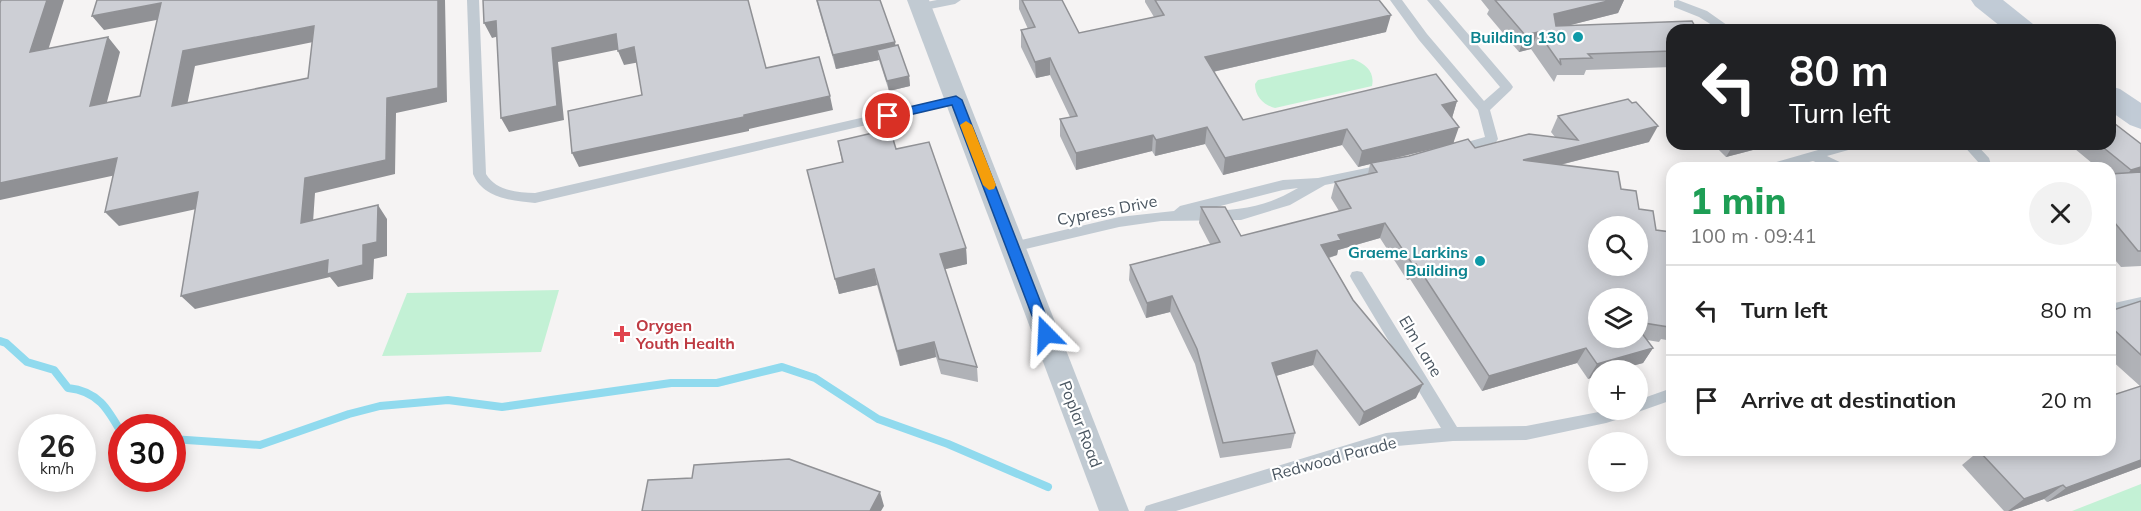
<!DOCTYPE html>
<meta charset="utf-8">
<style>
body{margin:0;font-family:Mulish,sans-serif;background:#f2f2f2;color:#222;height:100vh;display:flex;flex-direction:column;font-size:22px;white-space:nowrap}
*{box-sizing:border-box;margin:0}
p{font-size:20px;color:#767676}
.icon{flex:none;width:33px;height:33px;fill:none;stroke:currentColor;stroke-width:2;stroke-linecap:round;stroke-linejoin:round}
.map{position:relative;flex:1;overflow:hidden}
.details{position:absolute;left:1666px;top:162px;width:450px;height:294px;display:flex;flex-direction:column;background:#fff;border-radius:18px;box-shadow:0 3px 15px #0003}
.details>*{flex:none}
.hud{position:absolute;left:1666px;top:24px;width:450px;height:126px;border-radius:18px;box-shadow:0 3px 15px #0003;background:#202124;color:#fff;overflow:hidden}
.tools{position:absolute;left:1588px;top:216px;display:grid;gap:12px}
.tools a{display:grid;place-items:center;width:60px;height:60px;border-radius:50%;background:#fff;box-shadow:0 3px 15px #0003;font-size:30px}
.speed{position:absolute;left:18px;top:414px;display:flex;gap:12px;font-size:30px;font-weight:700;text-align:center}
.speed>*{display:grid;place-content:center;width:78px;height:78px;border-radius:50%;background:#fff;box-shadow:0 3px 15px #0003;line-height:1}
.speed small{font-size:15px;font-weight:400}
.speed .limit{border:9px solid #d22;background:#fff;color:#111}
.pin{position:absolute;display:grid;place-items:center;width:51px;height:51px;color:#fff;margin:-26px;border:3px solid #fff;border-radius:50%;box-shadow:0 2px 6px #0007}
.me{position:absolute;width:66px;margin:-33px;rotate:339deg;stroke-linejoin:round;filter:drop-shadow(0 0 4px #0008)}
.turn{display:flex;align-items:center;gap:21px;height:126px;padding:0 24px;font-size:27px}
.turn .icon{width:78px;height:78px;stroke-width:2.5}
.turn b{display:block;font-size:42px;line-height:51px}
.round{display:grid;place-items:center;flex:none;width:63px;height:63px;border-radius:32px;background:#f2f2f2}
.overview{display:flex;align-items:center;justify-content:space-between;height:102px;padding:0 24px}
h1{font-size:36px;font-weight:800;line-height:45px;color:#1e9e55}
ul{padding:0;list-style:none}
li{display:flex;align-items:center;gap:18px;height:90px;padding:0 24px;border-top:2px solid #e0e0e0}
li div{flex:1}
li b{display:block;font-size:22px}
li em{font-style:normal}
.map>svg:first-child{display:block}
</style>
<div class="map">
<svg width="2141" height="511" viewBox="0 0 2141 511">
<rect width="100%" height="100%" fill="#f5f3f3"/>
<path fill="#c3f1d5" d="M1353,59C1366,64 1375,72 1372,86L1275,108C1263,105 1255,96 1255,84L1258,80Z
M559,290L541,352L382,356L407,293Z
M2141,484V511H2072Z"/>
<g fill="none" stroke-linecap="round" stroke-linejoin="round">
<path stroke="#90daee" stroke-width="8" d="M0,341L6,343L27,362L54,370L68,388C98,391 108,409 122,434
M172,439L260,445L349,414L380,406L448,400L502,407L671,383H717L782,367L815,378L878,419L948,444L1048,487"/>
<path fill="#c1cad2" fill-rule="evenodd" d="M467,0H479L486,174C496,191 517,192 535,193L956,96L962,100L956,104L535,203C512,201 483,198 473,174Z
M937,0H961L955,4L920,11L914,7L916,4Z
M1390,0H1402L1427,34L1484,101L1500,87L1427,0H1439L1511,84L1513,87L1511,90L1490,110L1498,139L1496,142L1457,154L1453,152L1451,149L1453,146L1485,137L1478,110L1419,40Z
M1678,0L1707,11L1734,30H1720L1699,17L1674,7V1Z
M1839,144H1861L1859,147L1827,156L1846,165L1848,168H1830L1813,161L1786,168H1764L1766,165Z
M1962,144H1976L1989,158L1992,168H1980L1979,163Z
M1386,164L1392,169L1390,172L1325,185L1290,205L1241,220L1161,221L1119,227L1013,252L1008,251L1006,247L1008,243L1013,242L1119,217L1174,211L1180,206L1283,180L1318,178ZM1298,188C1264,208 1240,210 1201,211L1283,190Z
M1357,271L1362,272L1457,427L1526,426L1609,410H1638V400L1672,388V400L1638,412L1634,411L1632,415L1606,423L1526,440L1453,441L1386,447L1176,511H1144L1146,506L1152,504L1386,433L1441,428L1352,280L1350,276L1352,272Z
M2141,297V309L2110,316V304Z"/>
<path fill="#c1cad2" fill-rule="evenodd" d="M907,0H929L1129,511H1099Z"/>
<path fill="#c1cbd6" fill-rule="evenodd" d="M1971,0H2003L2033,24L2037,30H2005L1975,6Z
M2110,86L2120,89L2141,103V129L2130,125L2110,111Z"/>
</g>
<path fill="#b0b2b7" fill-rule="evenodd" d="M816,0H880L895,46L909,76L910,86L889,91L879,60L836,69Z
M1019,0H1062L1079,33L1154,17L1145,2V0H1379L1386,32L1213,72L1243,120L1457,101L1452,118L1454,143L1475,148L1555,137L1551,132L1558,116L1649,142L1560,165L1621,189L1656,230L1672,242V341L1661,339L1659,342L1647,340L1653,348L1643,363L1617,370H1599L1588,379L1577,363L1482,391L1410,279L1407,280L1380,238L1338,250L1337,255L1329,258L1353,300L1416,398L1359,426L1313,365L1276,376L1295,433L1291,448L1220,458L1195,364L1170,312L1146,318L1129,280L1130,265L1210,244L1199,223L1201,207L1241,236L1339,211L1331,198L1335,182L1368,174L1370,164L1358,167L1342,145L1223,175L1205,144L1155,156L1152,151L1076,170L1060,136V119L1070,117L1050,75L1036,78L1021,47V30L1028,29L1019,9ZM1438,147L1409,156L1384,161ZM1638,298V338H1599Z
M1481,0H1624L1618,13L1570,25L1672,30V67L1586,70L1584,75H1557L1554,82L1531,49L1519,52L1487,14L1489,10Z
M838,141L896,149L966,248L967,264L944,269L977,367L978,382L941,374L936,357L900,366L877,285L839,294L807,170L842,162Z
M1713,144H1776L1726,157Z
M1992,144H2016L1999,149Z
M2069,144H2141V266L2121,267L2110,254V168H2098Z
M2141,301V467L2047,502L2044,499L2011,511H2004L1962,465L1979,451L2110,450L2140,386L2110,359V311Z"/>
<path fill="#909195" d="M47,0H64L43,66L30,52Z
M438,0H445L447,102L396,113L395,174L315,193L312,237L301,223L305,178Z
M1612,0H1624L1618,13L1547,31L1554,14Z
M161,3L172,17L104,30L92,16Z
M1391,15L1386,32L1203,74L1205,57Z
M496,21L503,35L492,38L484,23Z
M314,26L323,40L195,66L184,120L172,106L183,51Z
M1538,32L1531,49L1519,52L1525,35Z
M616,34L621,49L558,62L564,120L509,132L501,118L552,48Z
M108,37L120,52L102,121L90,106Z
M895,42L897,56L877,50L879,60L836,69L833,55Z
M634,47L640,62L624,65L618,51Z
M1050,58V75L1036,78L1035,62Z
M909,76L910,86L889,91L887,81Z
M830,96L833,110L749,129V131L579,167L572,153Z
M1457,101L1452,118L1442,105Z
M1658,126L1649,142L1516,176L1523,160Z
M1207,127L1205,144L1155,156L1156,140Z
M1459,127L1453,144L1358,167L1362,151Z
M1347,129L1342,145L1223,175L1225,158Z
M1153,135L1152,151L1076,170V153Z
M1745,144H1776L1726,157L1732,147Z
M2003,144H2016L1999,149Z
M117,158L130,172L0,200V183Z
M2141,167V177L2117,184L2131,170Z
M198,192L210,206L119,226L105,212Z
M378,205L387,219V256L374,259L373,279L338,287L330,277L195,309L181,296L363,245Z
M1385,223L1380,238L1338,250L1337,255L1317,261L1321,245L1338,235Z
M966,248L967,264L942,270L940,254Z
M1416,264L1410,279L1407,280L1413,265Z
M874,269L877,285L839,294L835,279Z
M1172,296L1170,312L1146,318L1147,303Z
M934,342L936,357L900,366L897,351Z
M1586,348L1577,363L1482,391L1489,376Z
M1653,348L1643,363L1617,370H1599V376L1588,379L1597,364Z
M1317,350L1313,365L1269,378L1272,363Z
M1423,384L1416,398L1359,426L1364,412Z
M2141,460V467L2047,502L2066,488Z
M2063,485L2044,499L2011,511H2008L2024,499Z
M880,492L884,506L881,511H870Z"/>
<path fill="#cdcfd5" stroke="#909195" stroke-width="1.5" fill-rule="evenodd" d="M1,0H47L30,52L108,37L90,106L140,96L161,3L92,16L97,0H438V88L387,98L386,160L305,178L301,223L378,205L377,242L363,245V265L327,274L328,260L181,296L198,192L105,212L117,158L0,183V3ZM314,26L308,78L172,106L183,51Z
M483,0H748L766,68L819,57L830,96L744,115V117L572,153L568,111L642,95L634,47L618,51L616,34L552,48L557,106L501,118L496,21L484,23Z
M817,0H880L895,42L833,55Z
M1022,0H1062L1079,33L1164,15L1155,0H1379L1391,15L1205,57L1243,120L1436,74L1457,101L1442,105L1459,127L1362,151L1347,129L1225,158L1207,127L1156,140L1153,135L1076,153L1060,119L1077,116L1050,58L1035,62L1021,30L1035,27Z
M1495,0H1612L1554,14L1556,26L1692,21L1697,30H1672V51L1588,54L1592,58L1560,59L1561,65L1538,32L1525,35Z
M898,45L909,76L887,81L877,50Z
M1628,99L1632,103L1636,102L1658,126L1523,160L1618,172L1621,189L1636,191L1639,209L1653,211L1656,230L1671,232L1672,242V324L1668,323L1669,327L1638,322V298H1599V338H1638V328L1653,348L1597,364L1586,348L1489,376L1416,264L1413,265L1385,223L1338,235L1341,240L1321,245L1353,300L1423,384L1364,412L1317,350L1272,363L1295,433L1223,443L1197,349L1172,296L1147,303L1130,265L1220,242L1201,207H1225L1241,236L1351,208L1335,182L1377,172L1371,163L1409,156L1468,139L1475,148L1529,134L1578,140L1558,116ZM1599,226H1638V266H1599Z
M2110,120L2141,144V167L2131,170L2099,144H2110Z
M890,129L896,149L929,142L966,248L940,254L977,367L939,359L934,342L897,351L874,269L835,279L807,170L843,162L838,141Z
M1729,144H1745L1732,147Z
M1748,166L1763,168H1748Z
M2141,172V251H2138L2110,217V174Z
M2141,301V355L2110,326V311Z
M2141,386V460L2066,488L2063,485L2024,499L1979,451L1982,450H2110V396Z
M789,459L880,492L870,511H642L648,480L692,478L694,465Z"/>
<path fill="#1a73e8" stroke="#114b97" stroke-width="1.5" d="M956,96L962,100L1053,334L1051,339H1041L1039,334L952,105L888,120L882,116L888,112Z"/>
<path fill="#f59e0b" d="M966,121L972,125L996,185L994,189L989,190L983,185L960,125Z"/>
<g fill="#0f9aa8" stroke="#fff" stroke-width="2">
<circle cx="1578" cy="37" r="6"/>
<circle cx="1480" cy="261" r="6"/>
</g>
<path fill="#e0444e" stroke="#fff" stroke-width="2" d="M619 325h6v6h6v6h-6v6h-6v-6h-6v-6h6z"/>
<g text-anchor="middle" stroke-width="4.5" stroke-linejoin="round" paint-order="stroke">
<g font-size="16" font-weight="bold" fill="#0d838f" stroke="#fff" text-anchor="end">
<text x="1566" y="43">Building 130</text>
<text x="1468" y="258">Graeme Larkins<tspan x="1468" dy="18">Building</tspan></text>
</g>
<g font-size="16" fill="#4a5661" stroke="#fff">
<text transform="translate(1107 210) rotate(-11)" y="6">Cypress Drive</text>
<text transform="translate(1421 346) rotate(59)" y="6">Elm Lane</text>
<text transform="translate(1081 424) rotate(69)" y="6">Poplar Road</text>
<text transform="translate(1334 458) rotate(-15)" y="6">Redwood Parade</text>
</g>
<g font-size="16" font-weight="bold" fill="#be3a42" stroke="#fff" text-anchor="start">
<text x="636" y="331">Orygen<tspan x="636" dy="18">Youth Health</tspan></text>
</g>
</g>
</svg>
<div class="tools">
<a><svg class="icon" aria-label="search" viewBox="0 0 24 24"><circle cx="10" cy="10" r="6"/><path d="M15 15l6 6"/></svg></a>
<a><svg class="icon" aria-label="layers" viewBox="0 0 24 24"><path d="M12 4l9 5-9 5-9-5zM3 14l9 5 9-5"/></svg></a>
<a>+</a>
<a>−</a>
</div>
<div class="speed"><div>26<small>km/h</small></div><div class="limit">30</div></div>
<div class="pin" style="left:888px;top:116px;background:#d93025"><svg class="icon" aria-label="arrive" viewBox="0 0 24 24"><path d="M6 21V4h12l-3 4 3 4H6"/></svg></div>
<svg class="me" style="left:1046px;top:334px" viewBox="-20 -20 40 40"><path d="M0-17L14 15 0 8-14 15z" fill="#1a73e8" stroke="#fff" stroke-width="4"/></svg>
<div class="hud">
<div class="turn"><svg class="icon" aria-label="left" viewBox="0 0 24 24"><path d="M17 20v-9H6M10 6l-5 5 5 5"/></svg><div><b>80 m</b>Turn left</div></div>
</div>
<section class="details">
<div class="overview"><div><h1>1 min</h1><p>100 m · 09:41</p></div><a class="round"><svg class="icon" aria-label="close" viewBox="0 0 24 24"><path d="M6 6l12 12M18 6L6 18"/></svg></a></div>
<ul>
<li><svg class="icon" aria-label="left" viewBox="0 0 24 24"><path d="M17 20v-9H6M10 6l-5 5 5 5"/></svg><div><b>Turn left</b></div><em>80 m</em></li>
<li><svg class="icon" aria-label="arrive" viewBox="0 0 24 24"><path d="M6 21V4h12l-3 4 3 4H6"/></svg><div><b>Arrive at destination</b></div><em>20 m</em></li>
</ul>
</section>
</div>
